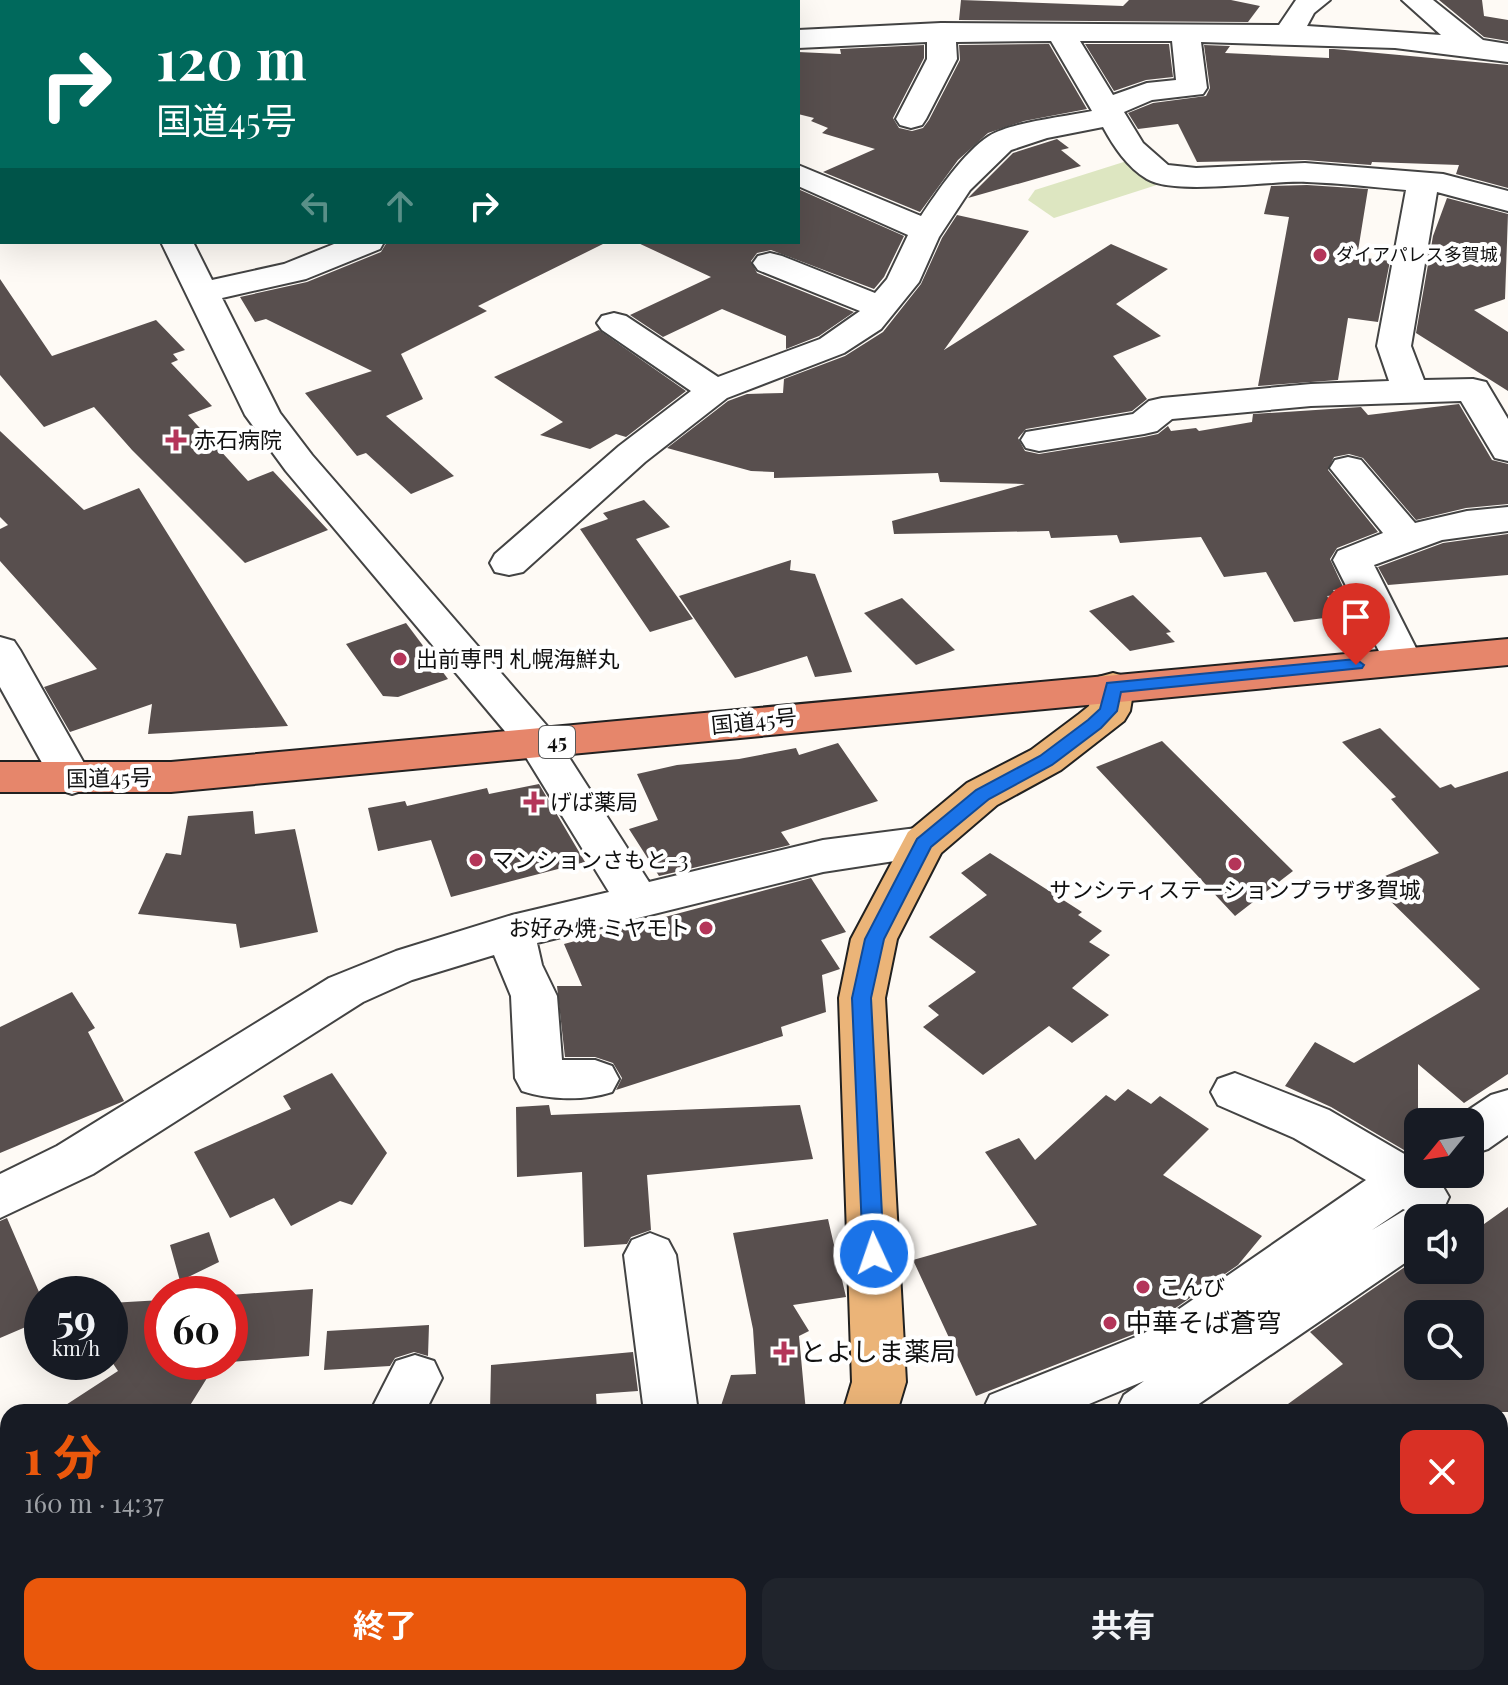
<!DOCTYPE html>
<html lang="ja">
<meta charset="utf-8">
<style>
body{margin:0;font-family:"Playfair Display","Noto Sans JP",serif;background:#20242c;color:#f1f3f6;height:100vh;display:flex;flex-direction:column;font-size:30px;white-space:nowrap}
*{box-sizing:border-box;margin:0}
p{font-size:26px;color:#9ea1a6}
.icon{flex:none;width:44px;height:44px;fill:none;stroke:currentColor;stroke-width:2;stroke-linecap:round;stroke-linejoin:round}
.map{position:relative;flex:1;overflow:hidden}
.details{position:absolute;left:0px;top:1404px;width:1508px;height:282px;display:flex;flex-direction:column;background:#171b24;border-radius:24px 24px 0 0;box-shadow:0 8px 32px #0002}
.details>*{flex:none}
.hud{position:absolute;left:0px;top:0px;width:800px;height:244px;box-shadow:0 8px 32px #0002;background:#00695c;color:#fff;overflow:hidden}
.needle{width:52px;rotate:240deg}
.fabs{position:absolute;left:1404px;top:1108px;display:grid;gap:16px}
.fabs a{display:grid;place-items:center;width:80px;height:80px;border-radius:16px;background:#171b24;box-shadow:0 8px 32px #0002;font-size:40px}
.speed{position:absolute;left:24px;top:1276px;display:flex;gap:16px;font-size:40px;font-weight:700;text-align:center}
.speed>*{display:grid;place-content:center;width:104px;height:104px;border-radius:50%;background:#171b24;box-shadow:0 8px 32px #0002;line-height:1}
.speed small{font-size:20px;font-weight:400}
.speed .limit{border:12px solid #d22;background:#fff;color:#111}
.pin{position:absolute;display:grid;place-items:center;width:68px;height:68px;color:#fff;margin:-82px -34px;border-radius:50% 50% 50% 0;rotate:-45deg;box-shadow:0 0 8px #0007}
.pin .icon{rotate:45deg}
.me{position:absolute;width:88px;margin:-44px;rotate:357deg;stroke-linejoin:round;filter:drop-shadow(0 0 6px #0008)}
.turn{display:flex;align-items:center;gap:28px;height:168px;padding:0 24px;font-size:36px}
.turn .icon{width:104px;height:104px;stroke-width:2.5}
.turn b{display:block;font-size:56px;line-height:68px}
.lanes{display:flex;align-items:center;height:76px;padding:0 24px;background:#0003;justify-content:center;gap:40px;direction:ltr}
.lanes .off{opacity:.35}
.round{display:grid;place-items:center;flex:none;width:84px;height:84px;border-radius:16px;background:#20242c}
.overview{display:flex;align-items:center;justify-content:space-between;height:136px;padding:0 24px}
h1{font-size:48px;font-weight:700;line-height:60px;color:#ea580c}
.primary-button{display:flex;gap:16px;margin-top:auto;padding:16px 24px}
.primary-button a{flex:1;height:92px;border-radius:16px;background:#ea580c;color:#fff;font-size:32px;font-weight:700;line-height:92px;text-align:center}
.primary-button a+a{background:#20242c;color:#f1f3f6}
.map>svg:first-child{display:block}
</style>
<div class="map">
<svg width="1508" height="1685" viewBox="0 0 1508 1685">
<rect width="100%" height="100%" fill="#fefaf5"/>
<path fill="#dde6c1" d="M1130,160L1166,182L1054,218L1028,200L1035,190Z"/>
<path fill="#584f4e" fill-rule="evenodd" d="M961,0L1123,6L1129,0H1231L1260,6L1248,22L959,20Z
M1439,0H1482L1484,16L1508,20V41L1484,37Z
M1049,44L1087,109L1024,121L988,133L958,160L920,212L823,172L875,149L822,133L828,128L811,121L814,118L798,114V52L841,54L840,49L924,45V58L893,118L899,128L912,131L923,128L929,120L960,60L959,45Z
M1085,44H1169L1173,77L1146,80L1114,91Z
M1204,45L1230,46L1225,53L1329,58V49H1334L1508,65V188L1456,174L1459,165L1372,162L1371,165L1305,160L1197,162L1178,124L1138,129L1128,113L1153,103L1206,96L1210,88Z
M1057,139L1069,148L1061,150L1081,166L968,198L1013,153Z
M1307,185L1368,189L1357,257L1390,261L1378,322L1348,318L1338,380L1258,386L1289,217L1264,214L1271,186Z
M798,189L904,236L884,277L874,289L771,250L757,253L751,261L757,273L854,312L819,336L786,349V336L722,309L663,337L630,315L711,277L636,242H798Z
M1447,198L1508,214L1505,299L1474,310L1508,332V391L1416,333L1433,236Z
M957,215L1029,231L944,350L1111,244L1168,269L1116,304L1161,336L1113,356L1147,399L1132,411L1026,429L1018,438L1025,451L1039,454L1144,437L1158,434L1168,426L1171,431L1196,428L1199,431L1252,422L1253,414L1361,407L1368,415L1459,404L1492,460L1508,464V504L1466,508L1416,520L1363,458L1349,454L1334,457L1328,470L1378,532L1337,548L1330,559L1344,589L1333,590L1336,595L1327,596L1339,616L1294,622L1266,572L1224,577L1201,537L1120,543L1117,535L1051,538L1049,531L894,534L892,521L1025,484L940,482L938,473L774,478V472L751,471L667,448L728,401L747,394L783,393L784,379L845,356L883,332L921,284L942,238Z
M387,242H607L478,306L487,311L401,354L423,399L386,416L454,476L411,494L366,453L357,456L305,393L372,371L266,319L255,322L240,297L307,282L381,252Z
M0,279L52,356L156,320L185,350L173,354L178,360L171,363L212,406L188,415L248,481L273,471L328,530L245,563L132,450L94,407L44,427L0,375Z
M599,330L686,391L626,437L616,434L590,449L540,435L563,422L494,377Z
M0,431L84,510L139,488L288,726L148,734L152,704L70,732L44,687L97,669L0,561V529L8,525L0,517Z
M644,500L670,527L636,539L693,619L650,632L580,529L608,519L603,513Z
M1508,534V575L1388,585L1378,567L1443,543Z
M791,560L790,570L815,574L852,672L815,677L807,656L735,678L679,596Z
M1133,595L1171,632L1166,633L1175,642L1130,651L1089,611Z
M902,598L955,650L916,665L864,613Z
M406,623L448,679L398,697L383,696L346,644Z
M1380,728L1440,788L1451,784L1455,788L1508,771V1074L1464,1103L1418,1064V1139L1404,1150L1331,1107L1285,1086L1315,1042L1354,1063L1480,989L1371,882L1439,853L1391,799L1396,797L1342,742Z
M1162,741L1293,871L1235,916L1096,767Z
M838,743L878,801L781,832L790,845L659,876L629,829L658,820L637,774L677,765L739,759L796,748L799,755Z
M539,784L585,862L451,897L431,840L378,851L368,808L405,801L407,806L487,788L489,794Z
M253,811L255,834L295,829L318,932L240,948L236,924L138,914L166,853L181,855L188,816Z
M990,853L1082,912L1078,915L1102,931L1089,942L1110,955L1072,988L1109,1015L1072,1043L1049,1026L983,1075L923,1027L939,1015L928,1006L976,972L929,937L987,895L961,873Z
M811,878L846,932L821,940L840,969L822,975L826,1012L781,1027L783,1036L616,1090L622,1078L613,1063L595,1057H565L557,986H582L564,944Z
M72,992L95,1028L88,1032L124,1101L0,1153V1027Z
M332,1073L387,1153L352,1205L340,1201L291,1226L274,1198L230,1218L194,1152L291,1109L283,1096Z
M1128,1089L1151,1104L1160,1096L1209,1129L1163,1175L1262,1236L1238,1265L1142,1331L976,1396L913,1260L1037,1225L985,1152L1019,1138L1035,1160L1106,1095L1115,1101Z
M549,1105L551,1115L800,1105L813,1159L647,1175L651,1230L631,1237L627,1244L584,1247L582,1172L517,1177L516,1107Z
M1508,1207V1412H1277L1343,1364L1310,1332L1418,1258V1270H1470V1234ZM1418,1314H1470V1366H1418Z
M7,1218L42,1299V1320L0,1338V1221Z
M828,1219L846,1297L793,1305L809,1331L799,1336L806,1412H719L731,1375L756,1374L753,1329L733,1233Z
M209,1232L219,1262L180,1281L170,1245Z
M313,1289L309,1356L230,1362V1295Z
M162,1300V1362H217L189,1407L180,1412H55L118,1371L110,1359V1303Z
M429,1325L428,1356L414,1352L395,1358L390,1366L324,1370L327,1331Z
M633,1352L638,1391L596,1394L597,1412H490L491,1365Z"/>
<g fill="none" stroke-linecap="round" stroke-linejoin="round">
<defs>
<path id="minor" d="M20,0H48V2H20Z
M318,0H352L317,2Z
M374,0H406L407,2H375Z
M1296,0H1330L1314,13L1307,26L1441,35L1402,0H1433L1483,40L1508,44V62L1395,48L1201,42L1207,88L1203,94L1152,100L1124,112L1143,143L1168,165L1196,168L1305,163L1443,174L1508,191V211L1437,192L1411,346L1424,380L1473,379L1486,382L1508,419V461L1495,458L1461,401L1311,406L1172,419L1157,431L1144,434L1039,451L1026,448L1021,440L1026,432L1133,414L1149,401L1162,398L1311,384L1389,381L1377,346L1406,190C1373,187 1340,183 1307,182C1271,180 1175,196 1147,179C1127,167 1114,147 1103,127L1047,138L1011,150L970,190L939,237L919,282L881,329L844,353L727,398L645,462L523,572L509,575L495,572L490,563L495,554L619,446L691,391L602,330L597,323L602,316L614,313L626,316L718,377L820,339L860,311L758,270L753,263L758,256L770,253L782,256L875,293L887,279L908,235L798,186V165L921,216C937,192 964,152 989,136C1012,122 1064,117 1092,111L1051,41L956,42L957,59L926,119L922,125L911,128L900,125L896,119L927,59V42L798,48V30L941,23L1279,25ZM1080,41H1172L1176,80L1147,83L1113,95Z
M0,29H2V47H0Z
M2,64V82L0,83V65Z
M161,242H193L212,280L284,264L339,242H384L380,249L306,279L222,298L280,413L312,455L554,734L649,882L823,840L924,827L940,832L946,843L940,854L823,872L537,943L542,965L557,996L562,1060H595L612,1066L619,1079L612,1092C584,1101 550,1100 522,1091L515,1078L511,996L494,955L412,980L363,1002L93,1174L0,1218V1174L57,1146L329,978L396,951L512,915L609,892L524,754L286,471L245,415Z
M1348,457L1361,460L1415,523L1467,511L1508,507V531L1442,540L1374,565L1422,660L1416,669L1402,673L1388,669L1333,560L1338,551L1383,533L1330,468L1335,460Z
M0,637L14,641L20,650L93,779L87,789L72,794L57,789L51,779L0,687Z
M1235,1073L1329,1110L1406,1155L1418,1151V1174H1442L1439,1180L1449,1197L1442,1212L1437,1213L1439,1218H1418V1254L1187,1412H1116L1124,1395L1144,1381L1070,1412H982L990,1395L1143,1334L1366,1180L1294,1138L1218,1105L1211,1092L1218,1079ZM1403,1209L1405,1210L1372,1230Z
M1508,1090V1135L1488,1149L1470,1155V1122L1452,1121L1491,1095Z
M650,1233L668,1240L676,1255L698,1412H644L624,1255L632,1240Z
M415,1355L434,1361L442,1378L425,1412H370L396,1361Z
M0,1547L8,1549V1603L0,1601Z
M463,1678H524L527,1685H466Z
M1042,1678H1102L1104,1685H1044Z
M1116,1678H1294L1297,1685H1234L1233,1682L1232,1685H1118Z"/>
<path id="major" d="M1113,673L1128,677L1134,687L1130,711L1124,721L1061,770L997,805L941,853L897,939L885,998L906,1382L897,1412H843L852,1382L839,998L851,939L908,832L967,783L1031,750L1079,714L1089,706L1092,687L1098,677Z
M550,1678H617L614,1685H547Z"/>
<path id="highway" d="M1508,639V665L171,792H0V762H171Z"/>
</defs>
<use href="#minor" stroke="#434343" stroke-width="4"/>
<use href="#major" stroke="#212121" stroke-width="4"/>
<use href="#highway" stroke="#212121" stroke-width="4"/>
<use href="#minor" fill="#fff" fill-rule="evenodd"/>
<use href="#major" fill="#ebb478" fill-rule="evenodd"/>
<use href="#highway" fill="#e6866b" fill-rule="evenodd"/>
</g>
<path fill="#1a73e8" stroke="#114b97" stroke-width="2" d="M1356,659L1364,665L1362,668L1121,692L1117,711L1101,728L1052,765L989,799L931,847L884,939L871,998L884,1254L881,1260L874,1263L866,1260L863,1254L852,998L865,939L917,839L976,790L1040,756L1088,720L1100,709L1107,683Z"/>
<g fill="#b43559" stroke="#fff" stroke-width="3">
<circle cx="1320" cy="255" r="8"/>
<path d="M172 428h8v8h8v8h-8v8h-8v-8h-8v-8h8z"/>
<circle cx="400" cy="659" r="8"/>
<path d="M530 790h8v8h8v8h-8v8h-8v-8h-8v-8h8z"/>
<circle cx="476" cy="860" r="8"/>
<circle cx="1235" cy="864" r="8"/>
<circle cx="706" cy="928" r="8"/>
<circle cx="1143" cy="1287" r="8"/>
<circle cx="1110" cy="1323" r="8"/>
<path d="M780 1340h8v8h8v8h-8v8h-8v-8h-8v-8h8z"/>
</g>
<g text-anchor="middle" stroke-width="8" stroke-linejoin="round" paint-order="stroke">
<g font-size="18" fill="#101010" stroke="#fff" text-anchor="start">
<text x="1336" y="261">ダイアパレス多賀城</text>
</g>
<rect fill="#fff" stroke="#585858" stroke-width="2" x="539" y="726" width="36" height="32" rx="6"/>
<g font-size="20" font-weight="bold" fill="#101010">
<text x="557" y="749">45</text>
</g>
<g font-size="22" fill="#101010" stroke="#fff" text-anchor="start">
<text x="194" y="448">赤石病院</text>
<text x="416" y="667">出前専門 札幌海鮮丸</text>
<text x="550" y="810">げば薬局</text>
<text x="492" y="868">マンションさもと-3</text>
<text x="1235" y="898" text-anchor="middle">サンシティステーションプラザ多賀城</text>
<text x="690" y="936" text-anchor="end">お好み焼 ミヤモト</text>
<text x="1159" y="1295">こんび</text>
</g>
<g font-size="22" fill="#101010" stroke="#fff">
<text transform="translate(754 721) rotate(-6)" y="8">国道45号</text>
<text transform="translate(109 778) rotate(-1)" y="8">国道45号</text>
</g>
<g font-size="26" fill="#101010" stroke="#fff" text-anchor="start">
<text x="1126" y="1332">中華そば蒼穹</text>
<text x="800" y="1361">とよしま薬局</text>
</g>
</g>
</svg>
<div class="fabs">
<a><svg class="needle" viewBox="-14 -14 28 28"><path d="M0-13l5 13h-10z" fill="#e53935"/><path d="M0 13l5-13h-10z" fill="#9ea1a6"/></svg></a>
<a><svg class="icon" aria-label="sound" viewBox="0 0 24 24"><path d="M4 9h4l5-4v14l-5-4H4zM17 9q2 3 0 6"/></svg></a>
<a><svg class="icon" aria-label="search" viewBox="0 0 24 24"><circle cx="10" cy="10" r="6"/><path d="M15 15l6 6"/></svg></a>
</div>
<div class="speed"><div>59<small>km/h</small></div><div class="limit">60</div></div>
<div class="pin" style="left:1356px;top:665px;background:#d93025"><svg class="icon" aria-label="arrive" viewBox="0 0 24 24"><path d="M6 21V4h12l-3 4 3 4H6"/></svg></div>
<svg class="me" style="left:874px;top:1254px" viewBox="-20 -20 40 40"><circle r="17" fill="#1a73e8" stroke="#fff" stroke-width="3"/><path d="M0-11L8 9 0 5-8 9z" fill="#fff"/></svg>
<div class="hud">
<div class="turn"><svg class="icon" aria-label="right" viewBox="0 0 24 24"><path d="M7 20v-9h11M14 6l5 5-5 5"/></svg><div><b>120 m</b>国道45号</div></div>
<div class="lanes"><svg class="icon off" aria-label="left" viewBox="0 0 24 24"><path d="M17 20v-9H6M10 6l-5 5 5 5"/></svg><svg class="icon off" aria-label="ahead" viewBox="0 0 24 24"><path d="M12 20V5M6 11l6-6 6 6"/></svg><svg class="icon" aria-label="right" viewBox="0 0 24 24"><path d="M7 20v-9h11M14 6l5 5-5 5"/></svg></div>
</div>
<section class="details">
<div class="overview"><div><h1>1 分</h1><p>160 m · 14:37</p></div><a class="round" style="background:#d93025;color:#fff"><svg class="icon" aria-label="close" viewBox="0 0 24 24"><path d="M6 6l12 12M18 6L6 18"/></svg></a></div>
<div class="primary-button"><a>終了</a><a>共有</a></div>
</section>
</div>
